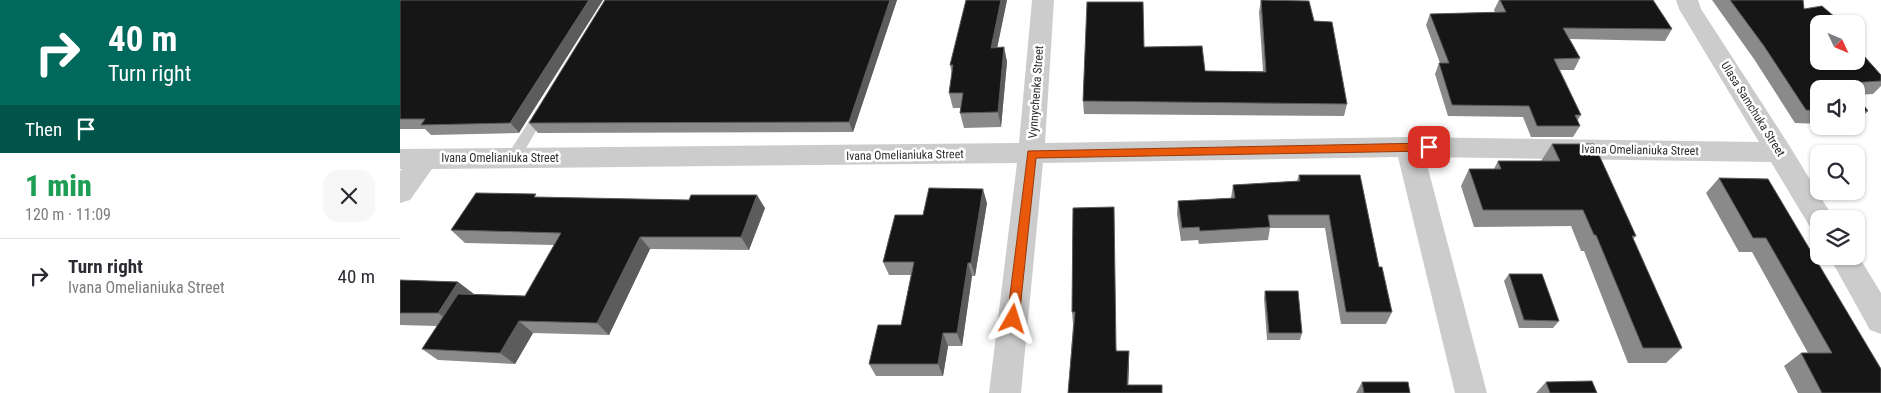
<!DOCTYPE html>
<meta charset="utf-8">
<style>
body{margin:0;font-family:"Roboto Condensed",sans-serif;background:#f7f7f7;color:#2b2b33;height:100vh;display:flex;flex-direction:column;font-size:19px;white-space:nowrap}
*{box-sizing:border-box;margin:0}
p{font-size:16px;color:#7c7c81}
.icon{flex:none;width:28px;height:28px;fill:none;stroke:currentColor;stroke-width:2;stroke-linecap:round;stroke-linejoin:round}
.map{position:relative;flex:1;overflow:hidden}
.sheet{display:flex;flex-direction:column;background:#fff;width:400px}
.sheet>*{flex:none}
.hud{background:#00695c;color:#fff;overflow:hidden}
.needle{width:32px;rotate:134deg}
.controls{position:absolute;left:1410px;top:15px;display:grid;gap:10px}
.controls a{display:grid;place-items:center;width:55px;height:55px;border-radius:10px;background:#fff;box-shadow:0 1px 4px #0004;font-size:25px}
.pin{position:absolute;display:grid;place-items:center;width:42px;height:42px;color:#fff;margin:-21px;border-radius:10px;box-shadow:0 2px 8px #0006}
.me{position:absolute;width:55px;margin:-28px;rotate:6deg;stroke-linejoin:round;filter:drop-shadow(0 0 4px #0008)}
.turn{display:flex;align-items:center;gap:18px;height:105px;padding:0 25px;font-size:22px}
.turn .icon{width:65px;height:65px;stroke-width:2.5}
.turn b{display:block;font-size:35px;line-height:42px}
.then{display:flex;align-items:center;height:48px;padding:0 25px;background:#0003;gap:10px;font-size:19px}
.round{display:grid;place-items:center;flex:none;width:52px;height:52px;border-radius:15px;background:#f7f7f7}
.headline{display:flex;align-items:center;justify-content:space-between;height:85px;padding:0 25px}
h1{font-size:30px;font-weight:800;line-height:38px;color:#1e9e55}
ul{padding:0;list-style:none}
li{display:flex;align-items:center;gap:15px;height:75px;padding:0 25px;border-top:1px solid #e1e1e2}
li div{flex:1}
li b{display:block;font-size:19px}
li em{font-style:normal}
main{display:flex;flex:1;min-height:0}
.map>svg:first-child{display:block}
</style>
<main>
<section class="sheet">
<div class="hud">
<div class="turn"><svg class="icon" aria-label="right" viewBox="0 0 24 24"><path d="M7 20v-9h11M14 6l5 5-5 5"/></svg><div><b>40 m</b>Turn right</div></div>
<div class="then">Then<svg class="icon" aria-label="arrive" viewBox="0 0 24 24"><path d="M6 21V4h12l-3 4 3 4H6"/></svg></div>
</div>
<div class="headline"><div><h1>1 min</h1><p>120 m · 11:09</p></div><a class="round"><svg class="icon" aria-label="close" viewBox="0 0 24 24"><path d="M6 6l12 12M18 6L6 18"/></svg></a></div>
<ul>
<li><svg class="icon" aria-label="right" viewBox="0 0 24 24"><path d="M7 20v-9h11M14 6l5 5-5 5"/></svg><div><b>Turn right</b><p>Ivana Omelianiuka Street</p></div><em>40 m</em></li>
</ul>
</section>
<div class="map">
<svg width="1481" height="393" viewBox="0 0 1481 393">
<rect width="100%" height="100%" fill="#fff"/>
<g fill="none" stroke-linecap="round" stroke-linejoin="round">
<path fill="#ccc" fill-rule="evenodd" d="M141,107L145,109L147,112L118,162H108L106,158L108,154L137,109Z"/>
<path fill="#ccc" fill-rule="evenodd" d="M632,0H654L645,143L1009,137L1359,142L1279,9L1276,0H1298L1301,9L1389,145L1434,219H1419V230L1410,227L1371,162L1025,157L1087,393H1055L998,157L643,163L621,393H589L617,163L32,169L10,200L0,203V171L2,169H0V149L619,143Z
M1456,252L1481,293V334L1470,330L1429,256H1456Z"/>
</g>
<path fill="#8a8a8a" d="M0,0L119,133L31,135L25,129H0Z
M497,0L453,132L138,133L129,123Z
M607,0L597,48L604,47L607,62L601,127L564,128L560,113L561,108H553L549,93L552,74L550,65Z
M861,0L914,21L947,104L944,116L684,114L683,101L805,71H863L859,12Z
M1099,0H1253L1272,29L1265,41L1170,39L1180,58L1174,70H1160L1181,115L1177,121L1180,126L1173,137H1131L1123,117L1048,116L1035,74L1039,63H1040L1026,25L1030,14L1095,12L1094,10Z
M1312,0H1403L1404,9L1419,24L1481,75V86L1473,94L1456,95V89H1419V124L1395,123L1354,59Z
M1456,95L1468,111L1456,123Z
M1152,144L1236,236L1233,239L1282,348L1266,363H1228L1184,251H1181L1171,226L1074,227L1061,186L1069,169H1094L1098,161H1142H1141Z
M899,175L979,267L992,312L986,324H941L925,228H870L868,240L799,244L798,240L781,241L777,214L778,201L831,198L833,185L897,181Z
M1319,178L1368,179L1481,393H1398L1384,366L1401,353H1408L1352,252H1339L1306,193Z
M139,197L365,208L349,250L250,249L209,335L133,333L115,364L38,360L22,349L37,326L0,325V280L58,282L74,294L125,296L154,245L65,243L51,230Z
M587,203L575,276H572L562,346H548L543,376H476L469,364L501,325L511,275H489L483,262L523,215Z
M673,208L717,351L729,364L728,385L668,393L673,325L672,312Z
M1109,274L1159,321L1153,328H1119L1104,281Z
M865,291L902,333L900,340H867L864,298Z
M962,382L1010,393H956Z
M1146,382L1197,393H1136Z"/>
<path fill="#5c5c5c" d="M189,0H203L119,133L110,123Z
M490,0H497L453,132L449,122Z
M601,0H607L594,63L591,48Z
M604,47L607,62L601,127L598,112Z
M583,189L587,203L575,276L571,263Z
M357,195L365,208L349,250L341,237Z
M240,237L250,249L209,335L197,323Z
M568,263L572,276L562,346L557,333Z
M58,282L75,295L56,326L38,313Z
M119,321L133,333L115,364L100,353Z
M543,333L548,346L543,376L538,364Z
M729,351V364L728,393L727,385Z"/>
<path fill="#161616" stroke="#5c5c5c" d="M0,0H189L110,123L21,125L25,119H0Z
M205,0H490L449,122L129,123Z
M566,0H601L591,48L604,47L598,112L560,113L563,93H549L553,65H550Z
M861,0L909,1L914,21L932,22L947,104L683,101L687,2H743L744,47L802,46L805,71L866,72Z
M1100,0H1253L1272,29L1163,28L1180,58L1154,59L1181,115H1175L1180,126H1137L1129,106L1052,105L1039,63H1049L1030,14L1106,12Z
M1330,0H1403L1404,9L1422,6L1443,24H1419V61H1456V47L1481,75V81L1448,83L1452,89H1419V111L1406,110L1364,46Z
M1456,95L1468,111H1456Z
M1152,144H1194L1236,236H1232L1282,348H1243L1196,235H1194L1183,210H1083L1069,169H1101L1098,161H1160Z
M899,175H960L979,267H982L992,312H946L929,215H868L870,227L800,231L799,227L782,228L778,201L835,198L833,185L900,181Z
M1319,178L1368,179L1481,369V393H1422L1401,353H1432L1366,238H1353Z
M529,188L583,189L571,263H568L557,333H543L538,364H469L478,325H501L514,262H483L495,215H523Z
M76,193L136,194L134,197L289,200L291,195H357L341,237H240L197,323L119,321L100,353L22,349L58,294L125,296L161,233L51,230Z
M714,207L716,351H729L727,385H762V393H668L675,312H672L673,208Z
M1109,274H1142L1159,321L1124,320Z
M0,280L58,282L38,313H0Z
M865,291H898L902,333H869Z
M1192,381L1197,393H1150L1146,382Z
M962,382H1008L1010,393H964Z"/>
<path fill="#ea580c" stroke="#983908" d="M1029,143L1034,147L1029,151L636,158L619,319L617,323L613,325L609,323L607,319L628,151Z"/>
<g text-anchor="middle" stroke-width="5" stroke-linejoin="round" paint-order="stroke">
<g font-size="12" fill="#2f2f2f" stroke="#fff">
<text transform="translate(636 92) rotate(-86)" y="4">Vynnychenka Street</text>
<text transform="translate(1353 109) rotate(58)" y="4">Ulasa Samchuka Street</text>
<text transform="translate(1240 150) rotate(1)" y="4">Ivana Omelianiuka Street</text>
<text transform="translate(505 155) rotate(-1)" y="4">Ivana Omelianiuka Street</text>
<text x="100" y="162">Ivana Omelianiuka Street</text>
</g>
</g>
</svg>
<div class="controls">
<a><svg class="needle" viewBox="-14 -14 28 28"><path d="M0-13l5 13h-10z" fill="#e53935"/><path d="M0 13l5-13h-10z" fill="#7c7c81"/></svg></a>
<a><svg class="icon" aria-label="sound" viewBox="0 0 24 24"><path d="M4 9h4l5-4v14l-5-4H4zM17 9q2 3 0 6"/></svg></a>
<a><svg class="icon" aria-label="search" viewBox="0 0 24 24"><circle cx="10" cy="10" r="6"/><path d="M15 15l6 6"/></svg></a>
<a><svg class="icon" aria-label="layers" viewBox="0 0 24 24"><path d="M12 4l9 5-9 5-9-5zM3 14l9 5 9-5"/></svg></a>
</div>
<div class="pin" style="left:1029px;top:147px;background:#d93025"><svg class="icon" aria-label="arrive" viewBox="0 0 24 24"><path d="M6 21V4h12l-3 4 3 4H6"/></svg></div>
<svg class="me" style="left:613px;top:319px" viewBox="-20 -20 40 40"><path d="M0-17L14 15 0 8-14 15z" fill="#ea580c" stroke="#fff" stroke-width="4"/></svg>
</div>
</main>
